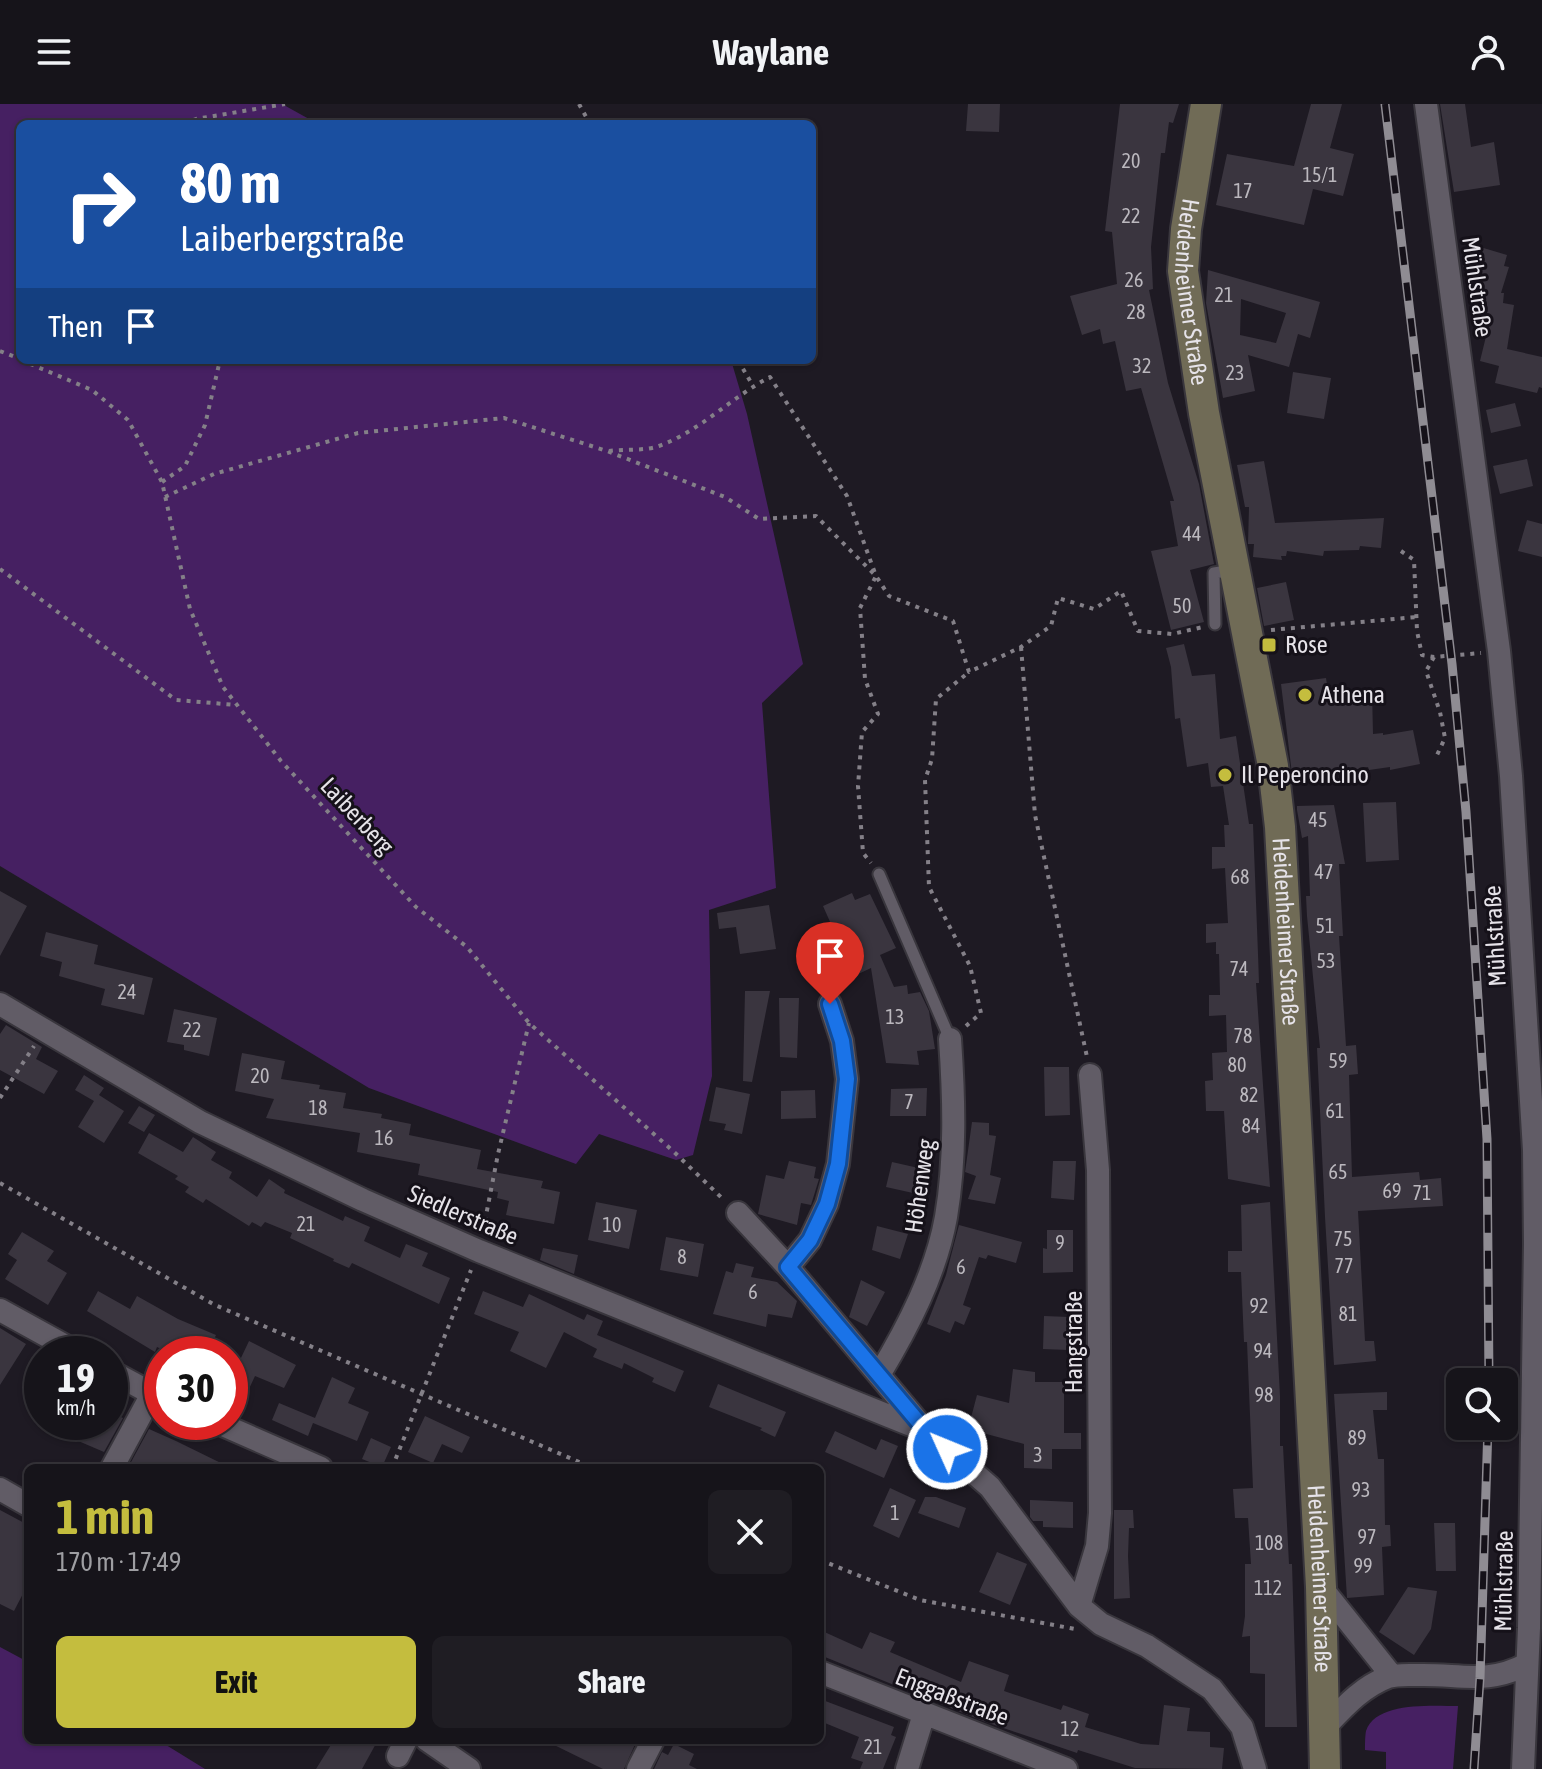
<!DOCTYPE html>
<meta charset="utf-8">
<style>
body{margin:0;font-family:"Asap Condensed",sans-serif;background:#1f1d23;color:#f1f3f6;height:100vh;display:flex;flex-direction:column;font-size:30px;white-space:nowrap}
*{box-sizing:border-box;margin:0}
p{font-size:26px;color:#9e9ea2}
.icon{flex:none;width:44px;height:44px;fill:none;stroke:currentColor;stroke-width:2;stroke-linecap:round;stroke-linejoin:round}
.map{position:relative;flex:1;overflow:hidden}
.sheet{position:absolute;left:24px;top:1360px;width:800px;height:280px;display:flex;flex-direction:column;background:#16141a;border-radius:12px;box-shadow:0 2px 6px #0004,0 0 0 2px #353339}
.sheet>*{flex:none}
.banner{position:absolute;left:16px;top:16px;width:800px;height:244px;border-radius:12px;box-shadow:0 2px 6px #0004,0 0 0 2px #353339;background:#1a4fa0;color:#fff;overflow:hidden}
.controls{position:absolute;left:1446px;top:1264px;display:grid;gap:16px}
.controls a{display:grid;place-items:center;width:72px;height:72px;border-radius:12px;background:#16141a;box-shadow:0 2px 6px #0004,0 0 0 2px #353339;font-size:40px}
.speed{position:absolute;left:24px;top:1232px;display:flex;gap:16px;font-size:40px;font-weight:700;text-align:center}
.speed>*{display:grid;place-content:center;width:104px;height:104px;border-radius:50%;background:#16141a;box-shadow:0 2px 6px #0004,0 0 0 2px #353339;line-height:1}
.speed small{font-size:20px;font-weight:400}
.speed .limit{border:12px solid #d22;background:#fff;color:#111}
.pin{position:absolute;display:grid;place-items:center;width:68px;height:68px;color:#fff;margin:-82px -34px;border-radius:50% 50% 50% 0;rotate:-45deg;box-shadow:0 0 8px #0007}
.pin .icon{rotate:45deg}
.me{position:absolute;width:88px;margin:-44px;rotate:314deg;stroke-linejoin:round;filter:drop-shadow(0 0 6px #0008)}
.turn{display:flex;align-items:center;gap:28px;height:168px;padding:0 32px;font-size:36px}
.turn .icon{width:104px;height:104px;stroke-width:2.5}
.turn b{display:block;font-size:56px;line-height:68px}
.then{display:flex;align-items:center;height:76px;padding:0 32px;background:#0003;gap:16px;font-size:30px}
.round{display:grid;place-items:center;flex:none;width:84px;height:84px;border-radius:12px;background:#1f1d23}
.overview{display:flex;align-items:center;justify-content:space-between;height:136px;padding:0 32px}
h1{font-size:48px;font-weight:700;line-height:60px;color:#c4bd3e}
.action{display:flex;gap:16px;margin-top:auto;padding:16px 32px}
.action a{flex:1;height:92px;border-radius:12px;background:#c4bd3e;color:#111;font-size:32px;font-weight:700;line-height:92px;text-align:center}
.action a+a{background:#1f1d23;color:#f1f3f6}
header{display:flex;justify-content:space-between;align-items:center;height:104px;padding:0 32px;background:#16141a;font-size:36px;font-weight:700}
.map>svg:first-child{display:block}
</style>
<header><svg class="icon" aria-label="menu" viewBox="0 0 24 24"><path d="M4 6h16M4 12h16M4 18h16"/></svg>Waylane<svg class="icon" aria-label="person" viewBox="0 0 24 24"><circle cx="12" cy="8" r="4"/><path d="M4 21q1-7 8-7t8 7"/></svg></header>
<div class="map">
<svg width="1542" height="1665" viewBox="0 0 1542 1665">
<rect width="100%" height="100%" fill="#1e1a23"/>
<path fill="#462062" d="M0,0H282L318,20H20V256H731L747,310L803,560L762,599L776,784L709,806L712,972L693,1051L676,1056L599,1030L576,1060L369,984L0,762Z
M0,1543L28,1558V1636H158L205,1665H0Z
M1458,1602L1453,1665H1386V1648L1365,1646C1365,1641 1365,1632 1366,1627C1376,1597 1433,1602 1458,1602Z"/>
<path fill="#3a353f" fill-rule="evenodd" d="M968,0H1000L999,28L966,27Z
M1120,0H1179L1173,19L1169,18L1165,49H1161L1151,143L1153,185L1149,186L1168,279L1199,380L1214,460L1190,466L1204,518L1171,526L1151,447L1178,442L1170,397H1174L1141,284L1126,287L1115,237L1103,240L1100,225L1082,231L1070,192L1117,180L1112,128L1105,127Z
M1311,0H1342L1330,44L1354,50L1343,92L1313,85L1304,121L1216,101L1227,50L1294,62Z
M1440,0H1465L1471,43L1494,38L1500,81L1454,88Z
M1470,140L1507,151L1504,162L1509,163L1501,189H1504L1503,199L1514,201L1507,245L1542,253V284L1539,283L1537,289L1495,279L1499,262L1480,257L1491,212L1470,209L1477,167L1463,163Z
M1208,166L1320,198L1310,234L1298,230L1289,263L1248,251L1255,287L1223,294L1206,199ZM1241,195L1286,209L1276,239L1240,231Z
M1293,268L1331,274L1324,315L1287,309Z
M1515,299L1521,322L1491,329L1486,306Z
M1527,355L1533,382L1500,390L1493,362Z
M1264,357L1275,419L1384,414L1381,444L1360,442L1359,446L1324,447L1323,452L1287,447L1286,452H1281L1282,456L1253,453L1254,440H1248L1249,403H1245L1237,361Z
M1527,416L1542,420V453L1518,447Z
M1286,478L1294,516L1264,522L1257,484Z
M1184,540L1192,572L1215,570L1220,635L1236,632L1249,720H1253L1258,850L1259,879H1256L1270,1083L1228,1075L1224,1007H1206L1205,977L1213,976L1212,949L1227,948L1226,911L1209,912V891H1220L1219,850H1216V838L1206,839V820L1228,819L1225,764L1212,765V743H1225L1224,721H1229L1223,682L1211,683L1208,659L1187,663L1180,614L1175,615L1171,563L1166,544Z
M1326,574L1328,587H1372L1373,630L1383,629V631L1413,626L1420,660L1390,666V663L1369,666L1368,663L1293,678L1281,580Z
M1396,698L1399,756L1366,758L1363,699Z
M1334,701L1345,760H1339L1343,832H1339L1346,942L1356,941L1358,970L1349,971L1352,1073L1419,1068L1420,1076L1441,1074L1443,1102L1358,1107L1365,1237H1374L1376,1257L1334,1261L1325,1113L1317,944H1320L1307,812L1306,792H1310L1308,732L1302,734L1297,706V702Z
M0,787L27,802L0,852Z
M852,789L855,796L870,790L896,844L880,851L894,883L907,881L908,890L920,888L929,907L935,945L917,947L919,961L886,959L871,864L854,872L823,802Z
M769,801L776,845L740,850L736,823L719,825L717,809Z
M46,828L98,841L94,860L153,874L144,911L101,901L105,885L59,872L62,858L40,852Z
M745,887H770L752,978L743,977Z
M779,894H799L797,954L780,953Z
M174,905L217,914L209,952L184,946V941L167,938Z
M6,921L42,943L36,955L58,967L44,990L0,966V930Z
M242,949L285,957L281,975L320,981L319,985L346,989L343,1004L382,1010L381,1014L411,1020L409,1031L481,1046L477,1065L543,1077L541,1084L560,1088L554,1120L506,1111L509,1097L497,1094L498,1088L418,1071L420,1060L357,1048L360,1029L266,1014L274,995L235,987Z
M1044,963H1069L1070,1011L1045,1012Z
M84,971L104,984L99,991L124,1007L104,1039L78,1023L94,997L75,986Z
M716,983L750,990L742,1030L724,1026L726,1020L709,1017Z
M927,984L926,1012H890L891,985Z
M815,986L816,1014L781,1015V987Z
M139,1002L155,1011L144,1028L128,1019Z
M972,1018L989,1019V1031L996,1032L990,1071L1001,1074L995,1100L968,1095L976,1072L965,1068Z
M149,1029L183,1048L193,1033L216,1048L211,1056L232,1068L229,1074L257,1093L269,1075L285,1086L284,1089L343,1117L345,1112L370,1123L364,1137L400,1154L406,1140L428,1149L422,1162L450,1174L439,1200L352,1159L349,1164L333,1157L334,1155L290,1134L292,1129L265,1118L261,1123L252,1118L249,1122L206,1095L203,1099L185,1088L189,1083L175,1075L178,1072L138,1049Z
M789,1057L816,1063L814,1074L819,1075L811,1101L801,1099L797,1121L758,1110L766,1071L784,1075Z
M1053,1057H1076L1074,1096L1051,1094Z
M892,1058L923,1065L918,1085H914L913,1089L886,1083Z
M596,1098L637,1106L629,1145L588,1136Z
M1270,1098L1280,1292V1342H1283L1289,1460H1292L1297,1623H1265V1570L1250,1569V1532L1242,1533L1245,1512V1460H1251L1248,1414H1235L1233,1385L1253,1384L1247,1238H1244L1241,1168H1228V1147H1242L1241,1101Z
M959,1121L1022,1138L1016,1159L988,1151L986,1155L979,1153L963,1201L971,1204L964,1221L955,1217L950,1229L927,1220L946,1171Z
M877,1122L908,1130L900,1155L872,1146Z
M1047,1126H1073V1168L1043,1169V1144L1047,1145Z
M22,1128L54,1147L47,1157L67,1169L48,1201L5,1175L17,1156L8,1150Z
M666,1133L704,1140L698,1173L660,1166Z
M543,1144L578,1151L574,1170L540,1156Z
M736,1159L754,1163L751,1173L777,1178L797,1197L792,1214L768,1210L766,1223L713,1210L726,1167L733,1169Z
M861,1176L885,1188L867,1222L849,1213Z
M98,1187L130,1205L137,1192L178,1215L216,1231L207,1250H172L157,1243L155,1248L87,1207Z
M483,1187L523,1203L529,1190L584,1216L587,1210L603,1217L597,1231L684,1267L675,1288L652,1278L654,1274L624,1259L622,1265L593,1253L597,1245L564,1228L546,1264L510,1247L519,1228L474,1210Z
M1044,1212L1069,1213L1068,1246L1043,1245Z
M0,1224L26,1240L0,1281Z
M249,1237L296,1261L284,1284L255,1272L248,1287L230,1278V1252L240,1256Z
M1013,1265L1035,1268V1278H1064V1329H1081V1345H1052V1365L1024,1364V1340L968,1325L977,1291L1009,1299Z
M332,1273L355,1284L348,1299L369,1308L357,1337L313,1319L308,1332L272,1316L279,1299L315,1314Z
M718,1280L786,1308L775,1333L760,1326L762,1324L709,1303Z
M1387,1288V1306H1373L1378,1355H1384L1385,1421H1390L1391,1442L1382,1443L1384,1491L1347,1494L1334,1290Z
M110,1308L123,1314L104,1348L76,1336L80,1330L56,1318H110Z
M425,1312L470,1333L462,1349L442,1340L433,1359L408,1348Z
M149,1325L176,1337L231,1364H140L130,1360Z
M835,1327L876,1346L881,1335L898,1342L884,1374L825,1348Z
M371,1334L391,1343L382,1363L362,1355Z
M890,1384L916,1396L899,1434L873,1422Z
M925,1393H936L966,1404L959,1424L918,1409Z
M1030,1396L1073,1398V1424L1043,1423V1417H1033L1030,1413Z
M0,1406L28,1421V1480L14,1507L0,1500Z
M1114,1406H1133L1134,1424H1129L1128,1452L1130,1494L1114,1495Z
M1434,1419H1455L1456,1467H1436Z
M997,1448L1027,1460L1010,1501L979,1488Z
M1408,1483L1437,1487L1431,1525L1414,1551L1379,1528Z
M820,1526L862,1545L870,1528L895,1538L890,1548L961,1578L969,1557L1009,1571L1004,1587L1061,1606L1063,1601L1089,1610L1085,1623L1141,1640L1159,1641L1164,1601L1190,1604L1187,1627L1210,1628V1643L1224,1644L1222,1665L1135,1664L1078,1646L1077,1649L983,1617L820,1551Z
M820,1595L894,1623L891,1631L896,1633L883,1665H860L863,1658L851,1654L859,1633L820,1617Z
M334,1636H378L362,1665H316Z
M544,1636H637L624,1665H603Z
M674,1640L694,1650L689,1661L697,1665H654L662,1648L668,1651Z"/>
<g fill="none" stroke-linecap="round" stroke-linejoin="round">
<defs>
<path id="lane" d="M1215,520L1214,469L1233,466
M879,770L950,935"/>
<path id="street" d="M1426,0L1499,547L1511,672L1534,1046L1535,1140L1529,1524L1523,1665
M0,900L200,1018L363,1096L479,1147L926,1327
M738,1109L788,1163L926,1327L990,1383L1079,1502L1101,1520L1147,1542L1212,1585L1242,1623L1255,1665
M788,1163L810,1136L827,1100L838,1060L847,975L842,937L830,900
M0,1206L80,1250
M110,1267L162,1295
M879,1271C908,1223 936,1169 946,1113C956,1054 954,994 950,935
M216,1318L321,1364
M112,1364L152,1290
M0,1385L28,1401
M1321,1483L1392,1572
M1079,1502L1097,1442L1100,1409L1098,1066L1090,971
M820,1568L1066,1665
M1326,1622C1345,1602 1362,1583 1388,1573C1397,1570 1409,1571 1419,1571C1460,1570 1488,1581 1527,1560
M427,1636L469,1665
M398,1652L406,1636
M638,1665L653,1636
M907,1665L924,1610"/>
<g id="secondary">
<path id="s1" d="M1206,0L1186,125L1183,167L1204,309L1273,662L1280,723L1321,1483L1325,1665"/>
</g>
</defs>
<use href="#lane" stroke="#39363d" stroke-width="15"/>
<use href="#street" stroke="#39363d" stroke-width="26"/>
<use href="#secondary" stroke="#39363d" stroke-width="34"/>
<path stroke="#848088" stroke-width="4" stroke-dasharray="4 6" stroke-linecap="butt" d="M579,0L590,20
M184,20L196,15L285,0
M0,247L20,255
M21,256L92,286L128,316L162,378L190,505L223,583L281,657L416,803L467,843L529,919L673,1047L724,1096
M738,256L753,282
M609,347C625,345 645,347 659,342C700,327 732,293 770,273L847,392L876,472L860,504L865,575L878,610L862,628L858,682L863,749L871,759
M162,378L185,362L205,321L220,256
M165,393L214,370L358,329L504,314L607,347L725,393L759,415L816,412L876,472L889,492L953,517L969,568L1021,543L1051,522L1058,494L1094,505L1121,487L1138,527L1172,530L1203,523
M1401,447L1414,456L1417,527L1422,551L1434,553L1481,549
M0,465L176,596L237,601
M1271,526L1417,513
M1021,543L1035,711L1087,953
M1434,553L1426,567L1440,608L1445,634L1437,651
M966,922L981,909L970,862L929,783L925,676L932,655L936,595L969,568
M0,994L34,942
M0,1079L215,1201L593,1364
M483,1127L498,1050L529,919
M392,1364L471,1166
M820,1456L920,1496L1075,1525"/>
<use href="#lane" stroke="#615c66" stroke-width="11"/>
<use href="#street" stroke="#615c66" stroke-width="22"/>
<use href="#secondary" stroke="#706b56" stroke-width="30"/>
<defs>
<path id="rail" d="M1385,0L1452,560L1466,708L1487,1035L1489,1278
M1474,1665L1480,1574L1488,1322"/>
</defs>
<use href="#rail" stroke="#8f8c93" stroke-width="9"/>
<use href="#rail" stroke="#151119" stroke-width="6" stroke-dasharray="18" stroke-linecap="butt"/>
</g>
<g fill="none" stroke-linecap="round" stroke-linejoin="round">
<defs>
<path id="route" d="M830,900L842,937L847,975L838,1060L827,1100L810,1136L788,1163L926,1327L947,1345"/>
</defs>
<use href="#route" stroke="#114b97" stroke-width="20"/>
<use href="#route" stroke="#1a73e8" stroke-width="14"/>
</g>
<g fill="#c4bd3e" stroke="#151119" stroke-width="3">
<rect x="1261" y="533" width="16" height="16" rx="4"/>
<circle cx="1305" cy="591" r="8"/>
<circle cx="1225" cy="671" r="8"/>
</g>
<g text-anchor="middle" stroke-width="6" stroke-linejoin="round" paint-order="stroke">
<g font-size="20" fill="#bbb8be">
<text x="1131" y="64">20</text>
<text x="1320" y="78">15/1</text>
<text x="1243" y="94">17</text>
<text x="1131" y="119">22</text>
<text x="1134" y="183">26</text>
<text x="1224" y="198">21</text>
<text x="1136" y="215">28</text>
<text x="1142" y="269">32</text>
<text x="1235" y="276">23</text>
<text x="1192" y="437">44</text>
<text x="1182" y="509">50</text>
<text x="1318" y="723">45</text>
<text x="1324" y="775">47</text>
<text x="1240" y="780">68</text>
<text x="1325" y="829">51</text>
<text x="1326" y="864">53</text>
<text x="1239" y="872">74</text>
<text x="127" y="895">24</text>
<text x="895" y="920">13</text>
<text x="192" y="933">22</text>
<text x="1243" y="939">78</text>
<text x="1338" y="964">59</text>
<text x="1237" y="968">80</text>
<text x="260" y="979">20</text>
<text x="1249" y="998">82</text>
<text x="909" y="1005">7</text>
<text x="318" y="1011">18</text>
<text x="1335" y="1014">61</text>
<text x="1251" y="1029">84</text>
<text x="384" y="1041">16</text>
<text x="1338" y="1075">65</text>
<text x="1392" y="1094">69</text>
<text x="1422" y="1096">71</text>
<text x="306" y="1127">21</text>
<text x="612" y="1128">10</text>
<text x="1343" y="1142">75</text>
<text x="1060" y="1146">9</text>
<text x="682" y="1160">8</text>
<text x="1344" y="1169">77</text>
<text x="961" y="1170">6</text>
<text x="753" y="1195">6</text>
<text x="1259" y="1209">92</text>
<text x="1348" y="1217">81</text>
<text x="1263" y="1254">94</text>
<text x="1264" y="1298">98</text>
<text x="1357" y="1341">89</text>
<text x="1038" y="1358">3</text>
<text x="1361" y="1393">93</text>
<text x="895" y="1416">1</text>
<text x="1367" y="1440">97</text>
<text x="1269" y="1446">108</text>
<text x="1363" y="1469">99</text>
<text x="1268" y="1491">112</text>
<text x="1070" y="1632">12</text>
<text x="873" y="1650">21</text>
</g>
<g font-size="24" fill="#e6e3e9" stroke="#151119">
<text transform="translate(1477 183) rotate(82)" y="8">Mühlstraße</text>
<text dy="8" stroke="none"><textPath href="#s1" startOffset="190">Heidenheimer Straße</textPath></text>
<text transform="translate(357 712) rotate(47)" y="8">Laiberberg</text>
<text dy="8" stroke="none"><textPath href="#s1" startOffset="838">Heidenheimer Straße</textPath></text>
<text transform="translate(1495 832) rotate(-93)" y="8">Mühlstraße</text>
<text transform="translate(920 1082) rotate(-82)" y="8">Höhenweg</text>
<text transform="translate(463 1111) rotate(23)" y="8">Siedlerstraße</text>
<text transform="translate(1074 1238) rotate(-90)" y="8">Hangstraße</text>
<text dy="8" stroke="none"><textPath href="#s1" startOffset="1486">Heidenheimer Straße</textPath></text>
<text transform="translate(1504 1477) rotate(-89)" y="8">Mühlstraße</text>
<text transform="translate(952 1593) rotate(21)" y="8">Enggaßstraße</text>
</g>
<g font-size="24" fill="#e6e3e9" stroke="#151119" text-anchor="start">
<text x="1285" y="549">Rose</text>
<text x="1321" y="599">Athena</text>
<text x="1241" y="679">Il Peperoncino</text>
</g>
</g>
</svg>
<div class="controls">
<a><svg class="icon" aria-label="search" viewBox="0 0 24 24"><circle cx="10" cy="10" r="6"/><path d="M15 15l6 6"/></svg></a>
</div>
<div class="speed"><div>19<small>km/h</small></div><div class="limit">30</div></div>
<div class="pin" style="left:830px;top:900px;background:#d93025"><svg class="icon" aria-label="arrive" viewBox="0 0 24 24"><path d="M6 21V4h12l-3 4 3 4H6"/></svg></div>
<svg class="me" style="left:947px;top:1345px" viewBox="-20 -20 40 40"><circle r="17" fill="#1a73e8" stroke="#fff" stroke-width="3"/><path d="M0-11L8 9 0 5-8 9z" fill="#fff"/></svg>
<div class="banner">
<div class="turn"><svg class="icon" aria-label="right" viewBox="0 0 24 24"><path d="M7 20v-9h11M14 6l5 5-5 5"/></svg><div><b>80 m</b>Laiberbergstraße</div></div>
<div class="then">Then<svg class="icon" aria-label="arrive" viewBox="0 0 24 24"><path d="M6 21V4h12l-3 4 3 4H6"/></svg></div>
</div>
<section class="sheet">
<div class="overview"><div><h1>1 min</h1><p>170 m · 17:49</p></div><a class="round"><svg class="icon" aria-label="close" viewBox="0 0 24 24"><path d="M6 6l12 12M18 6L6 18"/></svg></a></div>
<div class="action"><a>Exit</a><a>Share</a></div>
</section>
</div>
